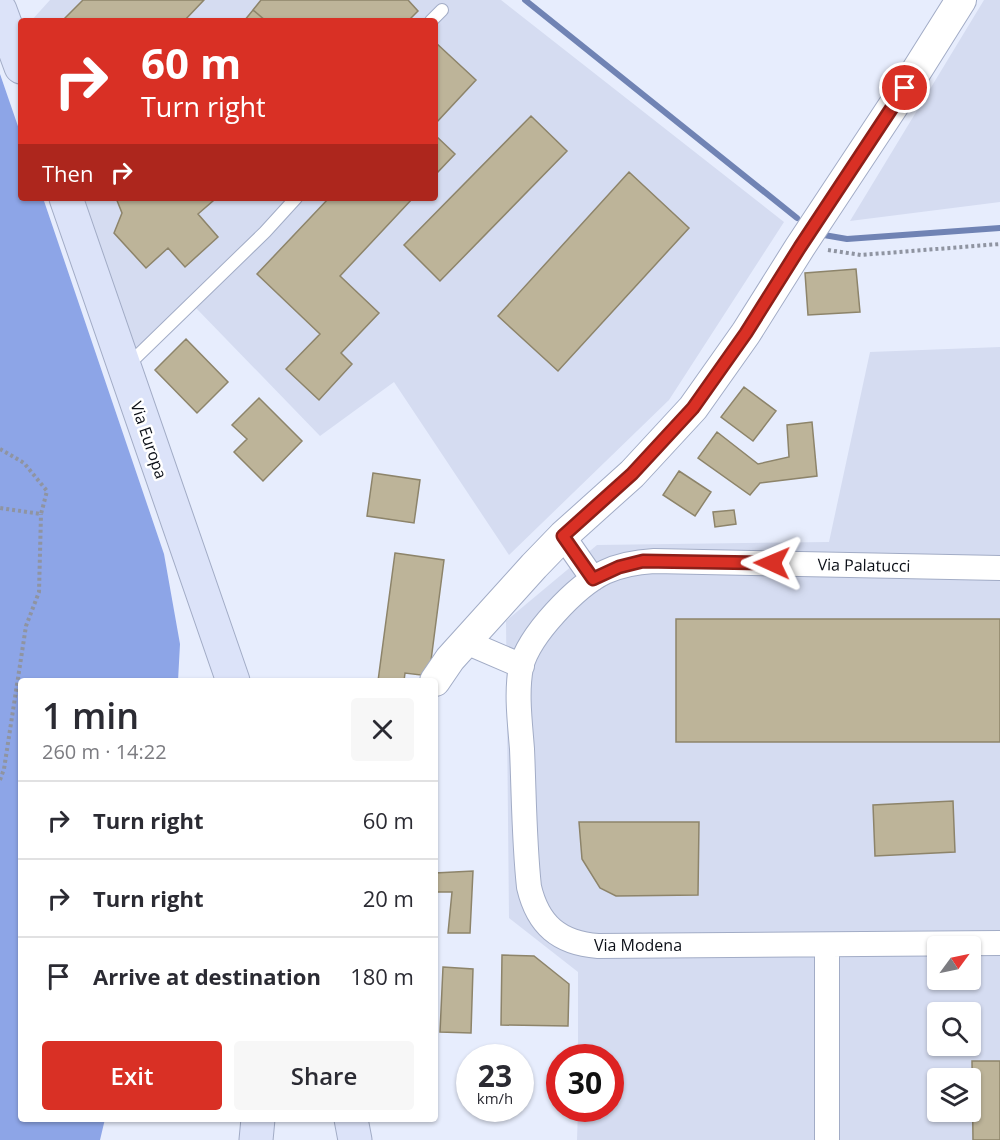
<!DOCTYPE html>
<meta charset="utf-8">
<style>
body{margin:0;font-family:"Open Sans",sans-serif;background:#f7f7f7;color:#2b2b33;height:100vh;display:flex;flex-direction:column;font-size:22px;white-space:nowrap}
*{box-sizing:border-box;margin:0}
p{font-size:20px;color:#7c7c81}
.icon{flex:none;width:33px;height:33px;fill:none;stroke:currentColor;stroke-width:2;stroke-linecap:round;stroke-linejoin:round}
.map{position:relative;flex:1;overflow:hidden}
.drawer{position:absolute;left:18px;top:678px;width:420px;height:444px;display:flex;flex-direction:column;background:#fff;border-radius:6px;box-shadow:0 2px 4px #0004}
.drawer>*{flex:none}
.top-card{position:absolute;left:18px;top:18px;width:420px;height:183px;border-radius:6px;box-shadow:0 2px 4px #0004;background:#d93025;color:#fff;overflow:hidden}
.needle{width:39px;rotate:57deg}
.fabs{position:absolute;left:927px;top:936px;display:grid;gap:12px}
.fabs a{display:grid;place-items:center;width:54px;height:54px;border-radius:6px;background:#fff;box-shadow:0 2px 4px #0004;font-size:30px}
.speed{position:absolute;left:456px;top:1044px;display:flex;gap:12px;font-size:30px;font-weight:700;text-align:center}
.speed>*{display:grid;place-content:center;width:78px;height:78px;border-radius:50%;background:#fff;box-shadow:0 2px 4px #0004;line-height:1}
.speed small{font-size:15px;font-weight:400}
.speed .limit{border:9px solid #d22;background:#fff;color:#111}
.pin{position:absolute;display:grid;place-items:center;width:51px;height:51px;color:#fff;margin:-26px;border:3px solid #fff;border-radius:50%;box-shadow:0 2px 6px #0007}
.me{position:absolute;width:66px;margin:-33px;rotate:271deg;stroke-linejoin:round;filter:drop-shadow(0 0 4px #0008)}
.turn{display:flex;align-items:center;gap:21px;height:126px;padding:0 24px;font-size:27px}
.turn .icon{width:78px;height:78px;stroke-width:2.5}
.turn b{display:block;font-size:42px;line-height:51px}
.then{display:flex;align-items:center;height:57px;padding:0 24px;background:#0003;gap:12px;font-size:22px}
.round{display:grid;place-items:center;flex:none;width:63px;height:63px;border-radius:6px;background:#f7f7f7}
.headline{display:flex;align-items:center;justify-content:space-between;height:102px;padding:0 24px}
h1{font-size:36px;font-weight:600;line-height:45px}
.cta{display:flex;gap:12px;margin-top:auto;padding:12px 24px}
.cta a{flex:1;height:69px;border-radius:6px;background:#d93025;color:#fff;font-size:24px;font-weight:600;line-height:69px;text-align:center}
.cta a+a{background:#f7f7f7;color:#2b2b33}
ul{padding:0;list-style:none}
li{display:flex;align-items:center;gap:18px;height:78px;padding:0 24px;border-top:2px solid #e1e1e2}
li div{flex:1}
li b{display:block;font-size:22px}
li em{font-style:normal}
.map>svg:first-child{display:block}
</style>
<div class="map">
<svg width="1000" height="1140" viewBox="0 0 1000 1140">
<rect width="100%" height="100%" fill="#e7edfd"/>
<path fill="#d5dcf1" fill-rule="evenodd" d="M50,0H501L784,222L669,400L509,555L394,382L320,436L196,308L139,362L81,198H435V21H31Z
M984,0H1000V202L850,221Z
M1000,347V1140H577L578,1109L610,1108V1058L578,1057V972L509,918L506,621L597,545L829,542L870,352ZM938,946H970V980H938ZM938,1012H970V1046H938ZM938,1078H970V1112H938Z"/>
<path fill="#8da5e7" d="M0,74L21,135V198H43L164,554L180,644L178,681H21V1119H105L100,1140H0Z"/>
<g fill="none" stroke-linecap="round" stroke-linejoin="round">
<path stroke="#7083b4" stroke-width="6" d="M525,0L797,218
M824,235L847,239L1000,228"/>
</g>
<path fill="#bdb499" stroke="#8d846a" stroke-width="1.5" d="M83,0H204L184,21H62Z
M261,0H408L418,11L408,21H266L253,10Z
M253,10L266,21H244Z
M435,42L476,80L435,124Z
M531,116L567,151L440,281L404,245Z
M435,135L455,154L435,175Z
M629,172L689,228L558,371L498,316Z
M116,198H213L214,200L198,214L218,237L185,267L168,248L146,268L114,233L122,213Z
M329,198H413L340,276L379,313L341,353L352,364L319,400L286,369L320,334L257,274Z
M856,269L860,312L808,315L805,273Z
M186,339L228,382L197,413L155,370Z
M744,387L776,411L753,441L721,417Z
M259,398L302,441L263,481L234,452L247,439L232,425Z
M812,422L817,476L760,483L750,495L698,458L717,432L758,464L789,457L787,425Z
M679,471L711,492L695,516L663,495Z
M373,473L420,480L414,523L367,516Z
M734,510L736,524L715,527L713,512Z
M395,553L444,560L429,676L405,673L404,681H378Z
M676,619H1000V742H676Z
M953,801L955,852L875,856L873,805Z
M579,822H699L698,895L616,896L600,888L582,859Z
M473,871L470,933H448L452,892H435V873Z
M502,955L534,956L569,984L568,1026L501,1025Z
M443,967L473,969L471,1033L440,1032Z
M972,1061H1000V1140H973Z"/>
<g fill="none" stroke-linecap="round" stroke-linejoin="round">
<defs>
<path id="service" d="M431,21L442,10
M127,366L265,232L296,198"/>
<path id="minor" d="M563,536L593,579
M1000,568L654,561C637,562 620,565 605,572C576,586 529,635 521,667C516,693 520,723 522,749C524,795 524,841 529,887C538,925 559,943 598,946L1000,943
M466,642L522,666
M827,1140V945"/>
<path id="tertiary" d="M435,681L450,659L534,566L563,536L632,474L693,408L746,333L800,247L917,70L961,0"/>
<path id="secondary" d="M0,10L21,67
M66,198L233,681
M351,1119L355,1140
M256,1140L258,1119"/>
</defs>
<use href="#service" stroke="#a2acc6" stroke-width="14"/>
<use href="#minor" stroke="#a2acc6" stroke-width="26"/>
<use href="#tertiary" stroke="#a2acc6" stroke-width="32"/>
<use href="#secondary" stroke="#a2acc6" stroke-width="35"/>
<path stroke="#8f94a1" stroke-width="4" stroke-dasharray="3 3" stroke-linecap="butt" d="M828,250L861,255L1000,244
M0,449L24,463L47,491L41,514L0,508
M0,780L4,769L26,626L39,592L41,514"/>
<use href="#service" stroke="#fff" stroke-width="12"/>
<use href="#minor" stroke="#fff" stroke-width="24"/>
<use href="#tertiary" stroke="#fff" stroke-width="30"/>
<use href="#secondary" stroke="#dce3f9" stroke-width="33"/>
</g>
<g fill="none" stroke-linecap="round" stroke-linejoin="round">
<defs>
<path id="route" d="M772,563L643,561L619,567L593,579L563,536L632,474L693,408L746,333L800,247L905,88"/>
</defs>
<use href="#route" stroke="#8d1f18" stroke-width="15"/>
<use href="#route" stroke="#d93025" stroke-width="10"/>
</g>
<g text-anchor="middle" stroke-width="5" stroke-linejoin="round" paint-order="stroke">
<g font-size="16" fill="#0b0f17" stroke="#fff">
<text transform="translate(149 440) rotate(71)" y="6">Via Europa</text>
<text transform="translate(864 565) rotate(1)" y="6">Via Palatucci</text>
<text x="638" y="951">Via Modena</text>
</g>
</g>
</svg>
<div class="fabs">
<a><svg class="needle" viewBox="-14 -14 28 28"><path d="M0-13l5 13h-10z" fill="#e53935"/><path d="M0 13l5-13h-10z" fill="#7c7c81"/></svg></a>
<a><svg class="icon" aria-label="search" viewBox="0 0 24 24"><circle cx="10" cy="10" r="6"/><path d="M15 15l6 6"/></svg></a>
<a><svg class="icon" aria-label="layers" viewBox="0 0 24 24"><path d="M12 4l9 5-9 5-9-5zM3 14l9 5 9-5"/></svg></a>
</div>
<div class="speed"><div>23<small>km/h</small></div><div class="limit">30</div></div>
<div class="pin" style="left:905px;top:88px;background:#d93025"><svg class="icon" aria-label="arrive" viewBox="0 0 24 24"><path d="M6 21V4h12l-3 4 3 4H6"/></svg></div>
<svg class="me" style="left:772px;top:563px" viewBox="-20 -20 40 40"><path d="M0-17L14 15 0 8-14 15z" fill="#d93025" stroke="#fff" stroke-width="4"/></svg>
<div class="top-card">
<div class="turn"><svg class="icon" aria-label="right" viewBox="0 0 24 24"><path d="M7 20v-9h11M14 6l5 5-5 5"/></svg><div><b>60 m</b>Turn right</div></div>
<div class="then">Then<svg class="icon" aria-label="right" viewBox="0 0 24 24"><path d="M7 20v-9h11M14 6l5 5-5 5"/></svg></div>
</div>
<section class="drawer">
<div class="headline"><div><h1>1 min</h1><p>260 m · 14:22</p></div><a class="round"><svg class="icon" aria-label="close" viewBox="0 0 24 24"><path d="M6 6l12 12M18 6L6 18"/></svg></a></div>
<ul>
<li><svg class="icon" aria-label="right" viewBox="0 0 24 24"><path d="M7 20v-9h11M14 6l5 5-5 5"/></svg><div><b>Turn right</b></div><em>60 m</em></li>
<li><svg class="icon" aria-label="right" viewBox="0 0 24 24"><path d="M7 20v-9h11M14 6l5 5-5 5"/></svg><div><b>Turn right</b></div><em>20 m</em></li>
<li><svg class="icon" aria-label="arrive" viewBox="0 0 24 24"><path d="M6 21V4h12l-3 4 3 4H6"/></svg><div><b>Arrive at destination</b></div><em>180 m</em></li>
</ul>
<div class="cta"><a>Exit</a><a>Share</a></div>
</section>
</div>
